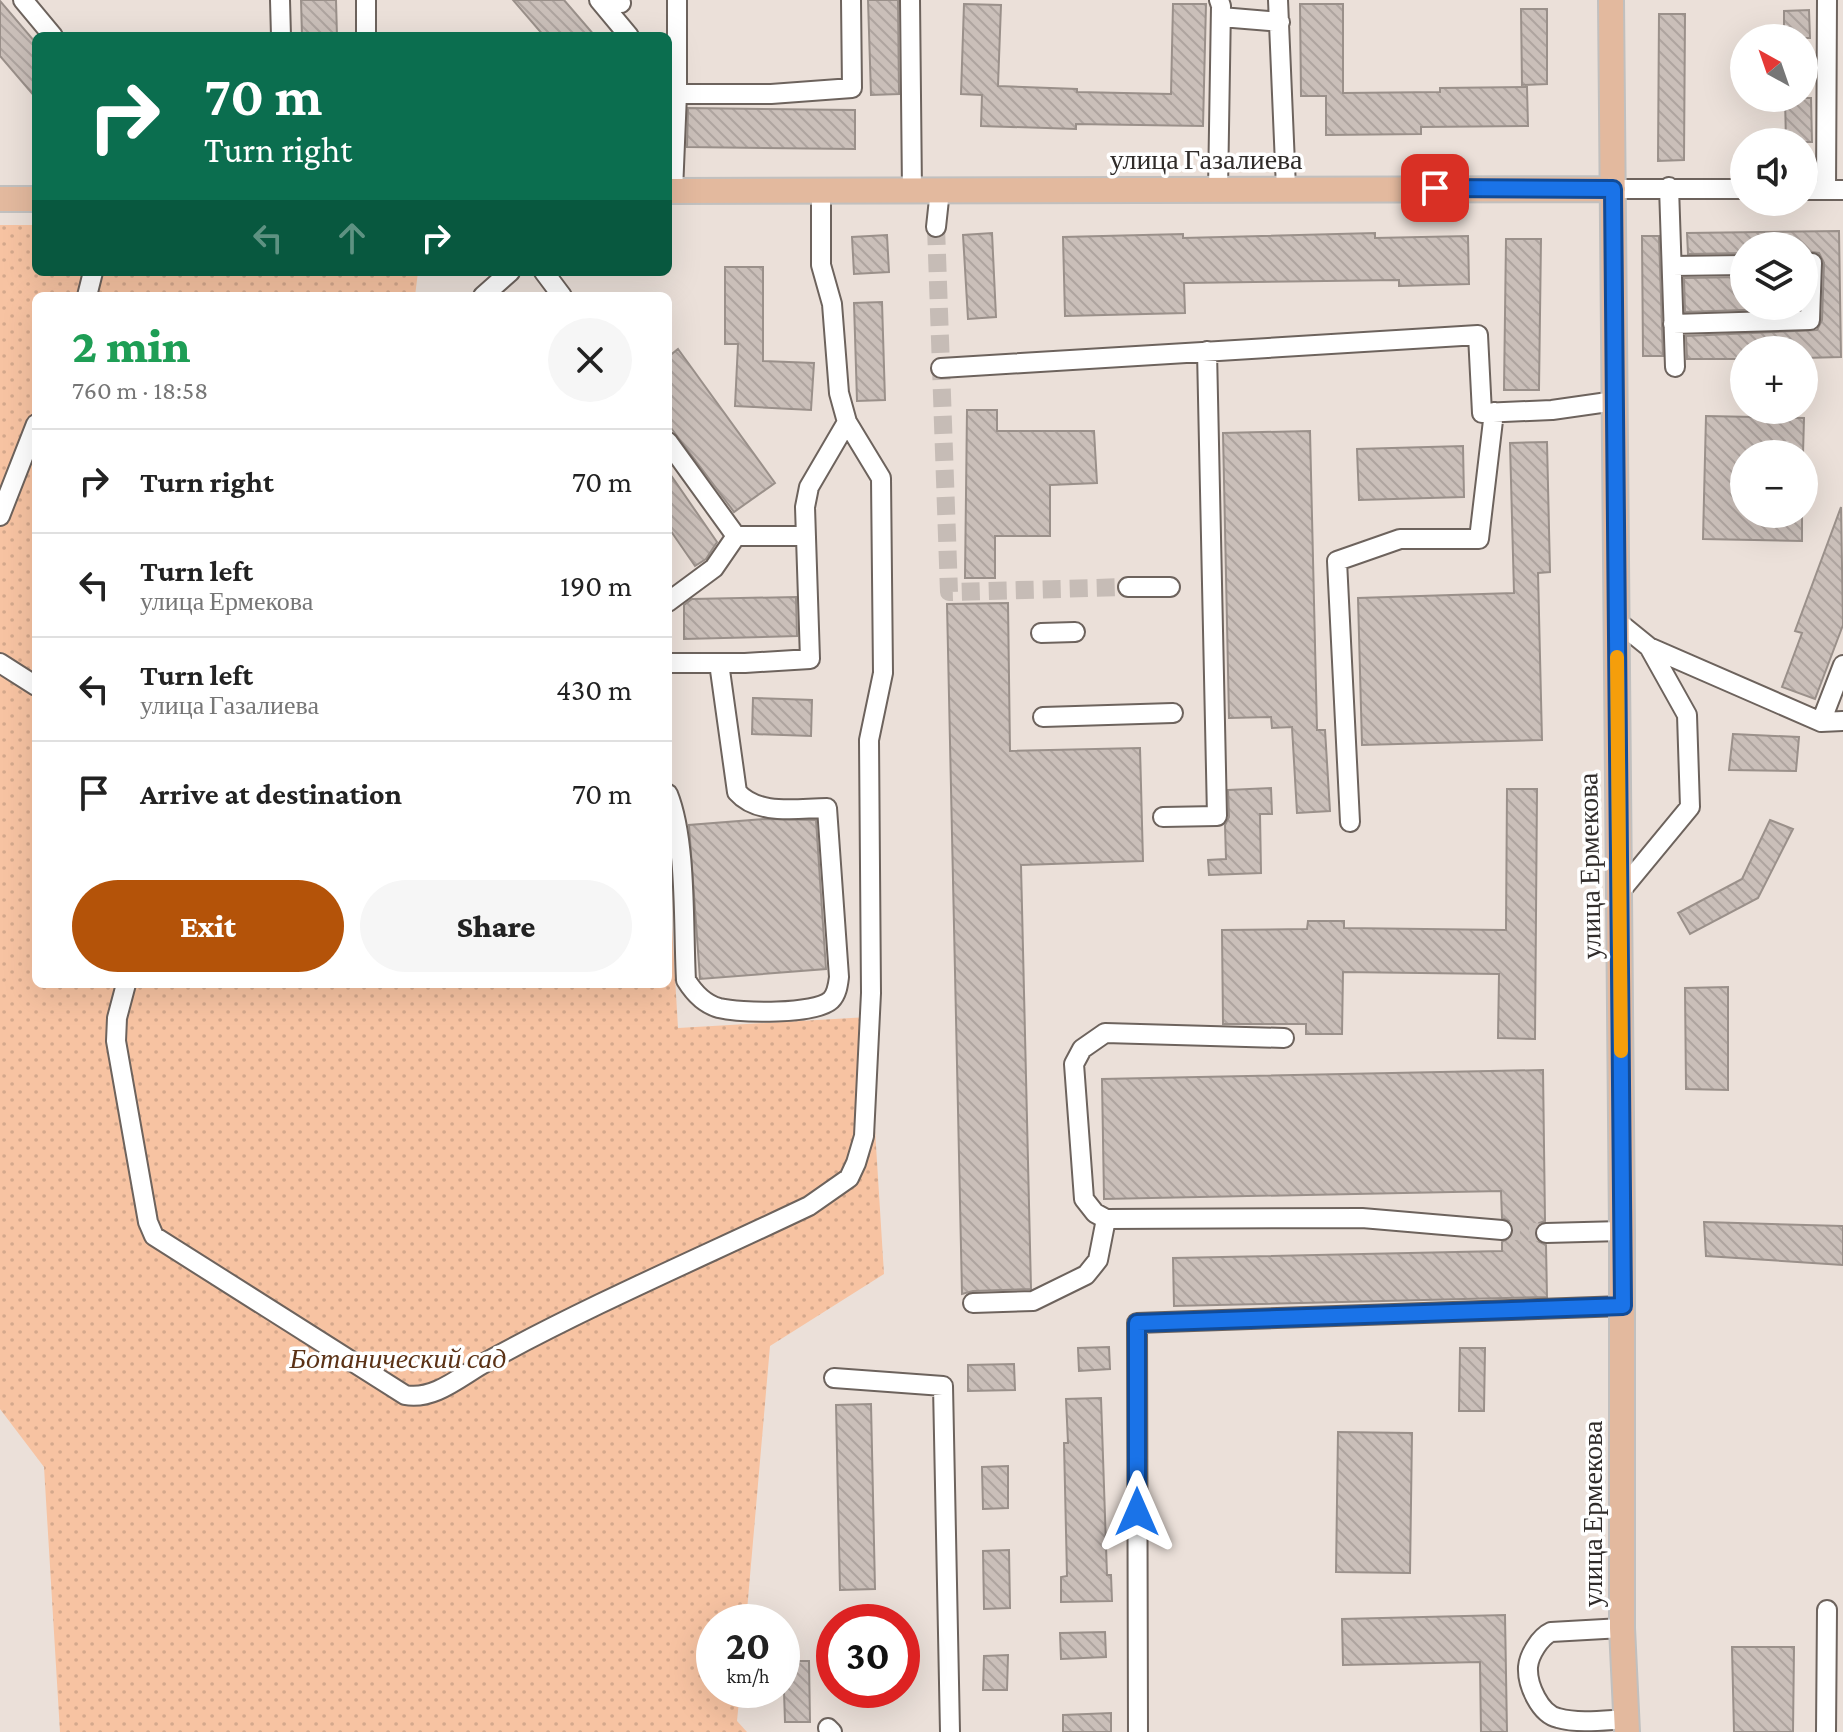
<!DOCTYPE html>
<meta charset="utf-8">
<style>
body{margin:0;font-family:"Crimson Pro",serif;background:#f6f6f6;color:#222;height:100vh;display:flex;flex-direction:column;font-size:30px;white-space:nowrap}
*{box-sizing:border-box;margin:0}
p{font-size:26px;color:#767676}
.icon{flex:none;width:44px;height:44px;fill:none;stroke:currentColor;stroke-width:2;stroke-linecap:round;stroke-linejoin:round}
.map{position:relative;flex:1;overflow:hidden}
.details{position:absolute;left:32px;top:292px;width:640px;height:696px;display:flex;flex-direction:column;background:#fff;border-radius:12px;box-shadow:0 8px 32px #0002}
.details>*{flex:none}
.banner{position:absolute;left:32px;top:32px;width:640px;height:244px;border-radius:12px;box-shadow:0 8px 32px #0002;background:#0b6e4f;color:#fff;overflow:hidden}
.needle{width:52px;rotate:320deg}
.controls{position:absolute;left:1730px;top:24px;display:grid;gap:16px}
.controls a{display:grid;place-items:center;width:88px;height:88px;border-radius:50%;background:#fff;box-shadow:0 8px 32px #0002;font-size:40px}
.speed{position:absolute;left:696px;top:1604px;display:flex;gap:16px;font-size:40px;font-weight:700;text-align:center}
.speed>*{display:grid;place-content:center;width:104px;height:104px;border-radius:50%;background:#fff;box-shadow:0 8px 32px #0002;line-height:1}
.speed small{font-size:20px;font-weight:400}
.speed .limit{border:12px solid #d22;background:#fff;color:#111}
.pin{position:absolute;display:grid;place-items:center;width:68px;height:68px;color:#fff;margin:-34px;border-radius:16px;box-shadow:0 4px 12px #0006}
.me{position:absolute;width:88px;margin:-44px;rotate:0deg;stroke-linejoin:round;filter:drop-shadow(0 0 6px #0008)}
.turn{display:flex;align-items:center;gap:28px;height:168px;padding:0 40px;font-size:36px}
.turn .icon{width:104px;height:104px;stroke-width:2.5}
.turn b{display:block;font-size:56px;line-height:68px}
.lanes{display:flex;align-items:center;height:76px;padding:0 40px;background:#0003;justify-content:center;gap:40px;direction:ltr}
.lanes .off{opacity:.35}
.round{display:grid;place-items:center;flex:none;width:84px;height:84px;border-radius:42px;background:#f6f6f6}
.head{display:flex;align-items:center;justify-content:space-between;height:136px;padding:0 40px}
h1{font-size:48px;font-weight:800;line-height:60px;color:#1e9e55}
.action{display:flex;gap:16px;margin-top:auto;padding:16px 40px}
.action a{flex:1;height:92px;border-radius:48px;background:#b45309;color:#fff;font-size:32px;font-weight:800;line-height:92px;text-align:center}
.action a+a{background:#f6f6f6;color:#222}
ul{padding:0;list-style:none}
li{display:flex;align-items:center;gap:24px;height:104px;padding:0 40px;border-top:2px solid #e0e0e0}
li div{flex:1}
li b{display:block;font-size:30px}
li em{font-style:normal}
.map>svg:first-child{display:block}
</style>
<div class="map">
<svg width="1843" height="1732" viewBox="0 0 1843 1732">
<defs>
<pattern id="park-dots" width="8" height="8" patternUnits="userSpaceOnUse" patternTransform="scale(2)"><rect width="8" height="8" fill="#f7c3a2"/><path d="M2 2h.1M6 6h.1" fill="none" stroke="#d4a88c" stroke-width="1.8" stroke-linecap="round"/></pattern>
<pattern id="building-back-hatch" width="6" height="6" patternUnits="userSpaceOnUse" patternTransform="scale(2)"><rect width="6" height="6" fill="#cabfb9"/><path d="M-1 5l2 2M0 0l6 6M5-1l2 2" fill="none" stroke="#aea49f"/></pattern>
</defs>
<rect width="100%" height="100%" fill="#ebe0d9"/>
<path fill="url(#park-dots)" d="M0,225H36V272H418L415,296H36V984H668V859L678,1028L868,1017L884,1274L770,1346L746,1622H714V1690H740L737,1721L747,1732H60L44,1467L0,1409Z"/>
<path fill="url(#building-back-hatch)" stroke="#9a908a" stroke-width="2" d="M301,0H336L337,36H302Z
M513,0H564L595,36H544Z
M868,0H898L899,94L871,95Z
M0,1L36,43V98L0,56Z
M964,4L1001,5L998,86L1077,89V92L1171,94L1173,4H1206L1203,126L1076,124V129L981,126L982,95L961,94Z
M1300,4H1343V93L1440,92V88L1527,87L1528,126L1421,127V134L1326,135V96H1301Z
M1521,9H1547V84L1522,85Z
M1809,10L1810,38H1784V11Z
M1659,14H1685L1684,160L1658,161Z
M1785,98H1811L1812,142H1786Z
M688,108L855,110V149L687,147Z
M1839,231L1841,357L1804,358V350H1744V359H1687L1686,336L1817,330L1822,320L1824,263L1819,253L1804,251V246H1744V253L1688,254L1687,233Z
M992,233L996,317L968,319L963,235Z
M1375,233V238L1468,236L1469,284L1399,286V280L1184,283L1185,313L1065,316L1063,237L1183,234V238Z
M887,235L889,272L854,274L852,237Z
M1642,236H1659L1663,356H1643Z
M1506,239H1541L1539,390H1504Z
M725,267H763V361L814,363L811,410L735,406L738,344H725Z
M1744,277V306H1798V308L1685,312L1684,278Z
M882,302L885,400L857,401L854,303Z
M678,349L775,483L734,512L668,424V357Z
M967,410H997V431H1094L1097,483L1050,485V536H995V578H965Z
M1706,416L1804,418L1803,454H1744V514H1802V541L1703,539Z
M1310,431L1317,730H1325L1330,811L1297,813L1292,727L1272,728L1271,717L1229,718L1223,433Z
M1547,442L1550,572L1538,573L1542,740L1362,745L1358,598L1514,593L1510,443Z
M1463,446L1464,497L1359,500L1357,449Z
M668,471L717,542L706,559L695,566L668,527Z
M1841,507L1843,625L1815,699L1782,687L1802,633L1795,631Z
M796,597L797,636L684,639V605L692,599Z
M1008,603L1010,751L1140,748L1143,861L1021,865L1031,1289L973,1291L962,1294L947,604Z
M753,698L812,700L811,736L752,734Z
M1733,734L1799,737L1796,771L1729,770Z
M1271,788L1272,814H1260L1261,873L1209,875L1208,860L1226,859L1225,825L1229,817L1228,790Z
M1507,789H1537L1535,1039L1498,1038L1499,974L1343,972L1342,1034H1306V1024H1223L1222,930L1307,929L1308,921H1344V928L1506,930Z
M764,819L816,820L826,969L700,979L689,825Z
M1770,820L1793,829L1758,898L1690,934L1678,913L1742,879Z
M1728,987V1090L1686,1089L1685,988Z
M1543,1070L1545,1221L1539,1223L1534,1233L1536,1240L1546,1245L1547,1297L1174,1306L1173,1258L1502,1251V1242L1511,1237L1514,1230L1509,1221L1502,1218L1501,1191L1104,1199L1102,1079Z
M1704,1222L1843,1226V1265L1706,1256Z
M1109,1347L1110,1369L1079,1371L1078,1348Z
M1460,1348H1485L1484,1411H1459Z
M1014,1364L1015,1390L968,1391V1365Z
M1101,1398L1107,1575H1111L1112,1601L1061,1602V1577L1067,1576L1064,1443H1068L1066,1399Z
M871,1404L875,1589L840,1590L836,1405Z
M1338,1432L1412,1433L1410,1573L1336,1572Z
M1008,1466V1508L983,1509L982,1467Z
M1009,1550L1010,1608L984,1609L983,1551Z
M1505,1615L1507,1732H1481L1480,1662L1343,1665L1342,1619Z
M1105,1632L1106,1657L1061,1659L1060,1633Z
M1732,1647H1794L1793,1732H1734Z
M1008,1655L1007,1690H983L984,1656Z
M783,1661H809L810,1722H785Z
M1111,1713V1732H1063V1715Z"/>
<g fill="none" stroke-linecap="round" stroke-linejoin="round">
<path stroke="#c6bcb6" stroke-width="18" stroke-dasharray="18 9" stroke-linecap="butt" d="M936,227L949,592L1128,587
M1502,1230L1546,1233"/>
<defs>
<path id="minor" d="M23,0L53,36
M280,0L281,36
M366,0V36
M599,0L629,36
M619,0L621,3
M910,0L912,191
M1278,0L1286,188
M1221,17L1280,22
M668,83L677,94V0
M1669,187L1675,367
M1613,189H1744
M1218,190L1221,6L1219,0
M1804,190H1843
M1826,190L1827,0
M673,191L677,94H771L852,88L851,0
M936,227L940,190
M1672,266L1744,265
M544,272L562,296
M87,296L93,272
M483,296L510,272
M1673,324L1810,320L1812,263H1804
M941,368L1478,335L1482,413L1552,410L1615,401
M668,442L736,536
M0,516L36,424
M736,536H806
M1128,587H1170
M668,602L714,568L736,536
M1617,621L1649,647L1687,715L1690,807L1619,893
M1041,633L1075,632
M1649,647L1821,722L1843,721
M0,663L36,686
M668,663H745L810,659L805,507L809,487L847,422
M1043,717L1173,713
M1821,722L1843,665
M668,794C687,841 683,927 686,980C694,993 704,1004 719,1008C740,1013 815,1015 831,1000C837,994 838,985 839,977L827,808C797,808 758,816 737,792L719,663
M1163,817L1217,816L1207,351
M1350,822L1337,561L1400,539H1479L1494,412
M126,984L117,1018L116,1041L148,1222L154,1236L405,1395C435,1401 463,1374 488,1361C592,1304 702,1257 809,1206L849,1178L856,1163L864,1136L871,993L869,740L883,673L881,478L847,422L839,393L832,304L821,265V191
M1284,1038L1105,1033L1082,1049L1074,1064L1084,1199L1095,1213L1106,1219L1362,1218L1502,1230
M1546,1233L1622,1231
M973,1303L1033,1301L1086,1275L1098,1260L1106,1219
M834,1378L943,1386L950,1732
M1622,1628L1551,1632C1540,1637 1529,1655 1528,1667C1527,1685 1540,1714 1558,1718C1579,1724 1606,1720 1627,1719
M828,1728L832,1732
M1138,1732L1137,1323L1623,1306
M1826,1732L1827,1610"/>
<path id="major" d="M1611,0L1622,1231V1628L1627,1732
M668,191L1613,189
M0,199H36"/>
</defs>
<use href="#minor" stroke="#6d635d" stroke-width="22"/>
<use href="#major" stroke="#c1c0bf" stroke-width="28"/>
<use href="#minor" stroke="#fff" stroke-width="18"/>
<use href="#major" stroke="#e3b99e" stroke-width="24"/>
</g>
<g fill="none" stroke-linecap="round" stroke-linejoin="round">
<defs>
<path id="route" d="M1137,1512V1323L1623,1306L1613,189L1435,188"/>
</defs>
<use href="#route" stroke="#114b97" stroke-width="20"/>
<use href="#route" stroke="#1a73e8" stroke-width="14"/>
<path stroke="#f59e0b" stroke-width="14" d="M1617,657L1621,1051"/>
</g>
<g text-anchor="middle" stroke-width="7" stroke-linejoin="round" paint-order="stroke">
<g font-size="28" fill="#302c2a" stroke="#fff">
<text x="1206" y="169">улица Газалиева</text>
<text transform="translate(1589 866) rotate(-91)" y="10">улица Ермекова</text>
<text transform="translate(1592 1514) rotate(-90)" y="10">улица Ермекова</text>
</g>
<g font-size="28" font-style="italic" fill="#5b3216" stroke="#fff">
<text x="398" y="1368">Ботанический сад</text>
</g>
</g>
</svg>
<div class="controls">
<a><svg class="needle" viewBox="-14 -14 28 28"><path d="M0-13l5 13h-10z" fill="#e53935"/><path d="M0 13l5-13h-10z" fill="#767676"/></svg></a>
<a><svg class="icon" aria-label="sound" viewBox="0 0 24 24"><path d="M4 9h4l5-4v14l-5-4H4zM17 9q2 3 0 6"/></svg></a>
<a><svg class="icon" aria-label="layers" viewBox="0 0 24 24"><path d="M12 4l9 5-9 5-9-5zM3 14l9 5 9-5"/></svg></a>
<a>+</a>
<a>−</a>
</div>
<div class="speed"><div>20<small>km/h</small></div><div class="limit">30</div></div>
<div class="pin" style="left:1435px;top:188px;background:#d93025"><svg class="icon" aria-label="arrive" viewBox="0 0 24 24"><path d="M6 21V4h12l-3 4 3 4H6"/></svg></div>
<svg class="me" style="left:1137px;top:1512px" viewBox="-20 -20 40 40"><path d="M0-17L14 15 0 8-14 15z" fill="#1a73e8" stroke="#fff" stroke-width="4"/></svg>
<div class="banner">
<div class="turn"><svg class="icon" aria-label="right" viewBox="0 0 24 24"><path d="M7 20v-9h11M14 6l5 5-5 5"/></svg><div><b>70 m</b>Turn right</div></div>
<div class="lanes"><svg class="icon off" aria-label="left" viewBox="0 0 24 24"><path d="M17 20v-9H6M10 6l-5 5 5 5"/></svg><svg class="icon off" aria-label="ahead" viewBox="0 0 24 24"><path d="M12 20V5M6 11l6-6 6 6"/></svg><svg class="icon" aria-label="right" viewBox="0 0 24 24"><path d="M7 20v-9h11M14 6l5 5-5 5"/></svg></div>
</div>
<section class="details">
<div class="head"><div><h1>2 min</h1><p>760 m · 18:58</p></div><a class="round"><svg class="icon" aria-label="close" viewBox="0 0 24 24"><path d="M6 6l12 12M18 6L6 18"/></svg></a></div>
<ul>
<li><svg class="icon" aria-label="right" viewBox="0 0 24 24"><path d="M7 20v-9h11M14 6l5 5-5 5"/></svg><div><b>Turn right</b></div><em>70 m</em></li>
<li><svg class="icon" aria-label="left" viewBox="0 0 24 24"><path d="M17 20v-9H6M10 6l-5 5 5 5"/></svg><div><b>Turn left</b><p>улица Ермекова</p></div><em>190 m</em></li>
<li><svg class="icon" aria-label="left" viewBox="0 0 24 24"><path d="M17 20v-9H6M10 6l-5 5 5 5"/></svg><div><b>Turn left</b><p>улица Газалиева</p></div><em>430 m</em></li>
<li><svg class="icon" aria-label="arrive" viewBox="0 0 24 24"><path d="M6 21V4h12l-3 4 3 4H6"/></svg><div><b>Arrive at destination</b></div><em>70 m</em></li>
</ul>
<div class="action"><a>Exit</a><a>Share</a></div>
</section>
</div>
